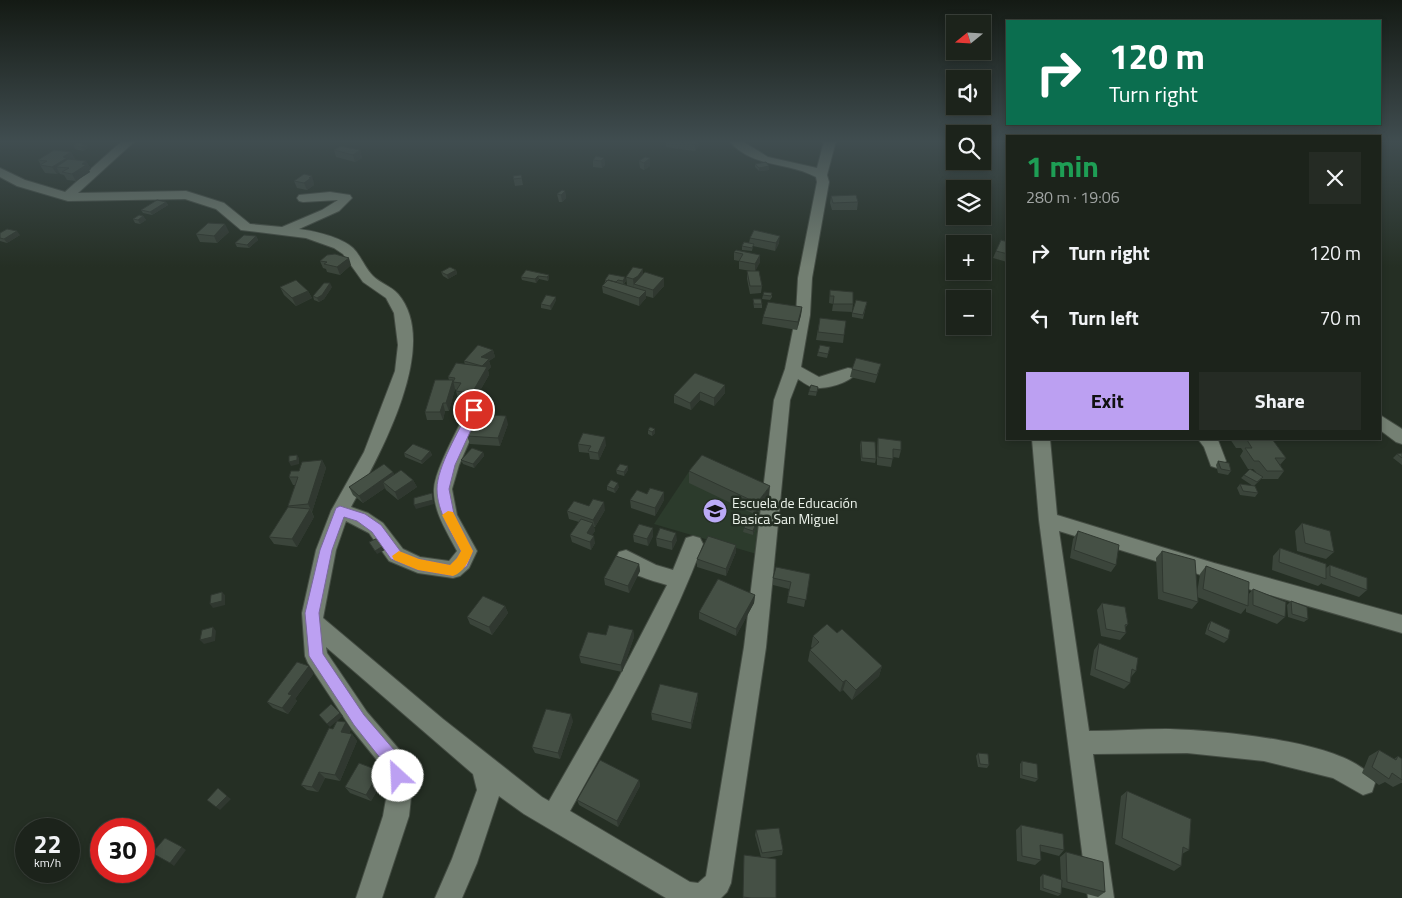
<!DOCTYPE html>
<meta charset="utf-8">
<style>
body{margin:0;font-family:"Titillium Web",sans-serif;background:#252b24;color:#f1f3f6;height:100vh;display:flex;flex-direction:column;font-size:19px;white-space:nowrap}
*{box-sizing:border-box;margin:0}
p{font-size:16px;color:#a0a4a3}
.icon{flex:none;width:28px;height:28px;fill:none;stroke:currentColor;stroke-width:2;stroke-linecap:round;stroke-linejoin:round}
.map{position:relative;flex:1;overflow:hidden}
.details{position:absolute;left:1006px;top:135px;width:375px;height:305px;display:flex;flex-direction:column;background:#1c231b;border-radius:0px;box-shadow:0 2px 8px #0003,0 0 0 1px #3a403a}
.details>*{flex:none}
.hud{position:absolute;left:1006px;top:20px;width:375px;height:105px;border-radius:0px;box-shadow:0 2px 8px #0003,0 0 0 1px #3a403a;background:#0b6e4f;color:#fff;overflow:hidden}
.needle{width:32px;rotate:252deg}
.controls{position:absolute;left:946px;top:15px;display:grid;gap:10px}
.controls a{display:grid;place-items:center;width:45px;height:45px;border-radius:0px;background:#1c231b;box-shadow:0 2px 8px #0003,0 0 0 1px #3a403a;font-size:25px}
.speed{position:absolute;left:15px;top:818px;display:flex;gap:10px;font-size:25px;font-weight:700;text-align:center}
.speed>*{display:grid;place-content:center;width:65px;height:65px;border-radius:50%;background:#1c231b;box-shadow:0 2px 8px #0003,0 0 0 1px #3a403a;line-height:1}
.speed small{font-size:12px;font-weight:400}
.speed .limit{border:8px solid #d22;background:#fff;color:#111}
.pin{position:absolute;display:grid;place-items:center;width:42px;height:42px;color:#fff;margin:-21px;border:2px solid #fff;border-radius:50%;box-shadow:0 1px 5px #0007}
.me{position:absolute;width:55px;margin:-28px;rotate:335deg;stroke-linejoin:round;filter:drop-shadow(0 0 4px #0008)}
.turn{display:flex;align-items:center;gap:18px;height:105px;padding:0 20px;font-size:22px}
.turn .icon{width:65px;height:65px;stroke-width:2.5}
.turn b{display:block;font-size:35px;line-height:42px}
.round{display:grid;place-items:center;flex:none;width:52px;height:52px;border-radius:0px;background:#252b24}
.overview{display:flex;align-items:center;justify-content:space-between;height:85px;padding:0 20px}
h1{font-size:30px;font-weight:700;line-height:38px;color:#1e9e55}
.action{display:flex;gap:10px;margin-top:auto;padding:10px 20px}
.action a{flex:1;height:58px;border-radius:0px;background:#bca0f2;color:#111;font-size:20px;font-weight:700;line-height:58px;text-align:center}
.action a+a{background:#252b24;color:#f1f3f6}
ul{padding:0;list-style:none}
li{display:flex;align-items:center;gap:15px;height:65px;padding:0 20px}
li div{flex:1}
li b{display:block;font-size:19px}
li em{font-style:normal}
.map>svg:first-child{display:block}
</style>
<div class="map">
<svg width="1402" height="898" viewBox="0 0 1402 898">
<rect width="100%" height="100%" fill="#252f24"/>
<path fill="#2c3b2c" d="M694,464L767,492L760,555L654,524Z"/>
<g fill="none" stroke-linecap="round" stroke-linejoin="round">
<defs>
<path id="minor" d="M122,141H135L78,193L186,191L224,203L250,224L282,227L322,210L338,200L303,202L299,201L297,198L299,195L330,192L350,195L352,198L339,211L299,229C315,231 341,237 353,248C361,256 365,268 373,276C380,283 391,286 398,294C442,345 378,458 351,507L368,513L383,523L403,549L420,557L449,561L457,551C447,532 433,511 434,489C435,469 458,429 467,410L469,406H481L483,410L459,465L452,489L457,515L477,551L469,568L460,576L453,578L418,573L389,561L369,533L346,521L336,550L323,618L443,719L542,797L549,801L613,689L667,585C651,580 624,574 616,558L619,552L626,550L656,565L673,570L686,538L693,536L700,538L703,544C668,637 618,724 570,811L690,882L698,883L706,876L744,647L774,400L785,369L796,315L798,278L817,182L816,177C787,161 754,169 729,141H742L768,157L817,168L824,141H836L827,175L829,182L812,278L810,315L801,367L819,377L848,368L854,369L856,373C850,383 827,389 815,388C809,387 803,382 798,379L790,400L766,647L731,883L727,892L721,898H666L524,814L499,796L477,863L462,898H435L452,859L477,790L473,774L326,647L327,653L367,712L404,755L407,764L412,788L409,816L382,898H356L383,816L388,788L384,769L351,728L308,663L305,656L302,613L316,550L331,511L364,452L395,371L398,345L394,313L386,298L363,282L343,254L334,248L306,238L241,230L216,209L185,199L68,201L17,186L0,177V168L25,180L65,192Z
M1380,415L1402,429V444L1396,442L1380,430Z
M1032,439H1050L1057,515L1214,563L1402,615V633L1214,579L1059,531L1089,731C1115,731 1140,729 1166,729C1209,730 1357,740 1375,783L1372,792L1363,795L1333,778L1264,761L1187,753L1093,754L1114,898H1088L1039,520Z
M1198,439L1218,440L1226,461L1223,466L1217,468L1211,466L1204,447Z"/>
</defs>
<use href="#minor" stroke="#444c43" stroke-width="2"/>
<use href="#minor" fill="#748073" fill-rule="evenodd"/>
</g>
<path fill="#3b453b" d="M666,141H699V145L695,151L679,149V147L678,149L666,147Z
M73,145H86L88,148L83,151L75,149Z
M334,150H360L362,158L355,162L336,157Z
M71,152L75,159L74,160L86,161L91,169L89,170L90,172L76,181L67,180L64,175L60,174L59,172L57,174L45,173L40,165H41L38,160Z
M645,157L650,166L644,170L640,168L639,161Z
M604,158L605,165L602,168L593,167V160Z
M755,164L769,170L759,171L755,167Z
M521,175L523,185L515,186L513,176Z
M294,181L314,183V185L307,190L297,188Z
M565,191L566,198L562,202H559L557,194Z
M831,196L858,202L857,210H832L830,203Z
M166,202L168,205L152,215L143,213L141,210Z
M143,216L146,220L140,224L135,223L133,219Z
M229,232L217,243L200,242L196,234Z
M0,233L20,235L7,243L0,241Z
M256,236L258,240L249,248L237,247L235,243Z
M750,238L779,243L775,251L753,246L752,251L742,250V246L749,243Z
M1008,242V260L1007,262L993,258L996,251Z
M734,252L760,255V262L755,271L762,286L761,293L750,294L747,279V271H751L739,269V261L734,260Z
M320,261L351,265L340,275L327,272L326,269L323,268Z
M456,270L457,274L448,279L443,276L441,272Z
M643,274L664,278V286L653,298L646,296V298L639,306L603,293L602,286L605,282V280L625,277L626,281L624,284L627,285L626,277Z
M549,275V278L548,281L539,279L536,283L522,280L521,277Z
M280,287L308,291L312,298L296,306L284,295Z
M332,287L324,299L319,302L314,300L313,296Z
M830,290L853,304L852,312L832,311L833,304L829,303Z
M772,293V297L770,300L762,299L763,295Z
M753,299L762,304V308H754Z
M556,300L551,310L541,308V304Z
M867,302L863,319L852,317V313Z
M802,307L801,315L797,330L762,324L763,317Z
M820,318L844,335L843,343L816,340Z
M830,347L827,358L817,356L818,352Z
M493,350L495,357L489,361L491,367L488,370L489,375L474,401L458,399L456,391V390L455,389L449,411H445L443,420H427L425,412L449,380L448,377L465,365L464,361Z
M852,369L879,371L875,383L850,377Z
M725,385V393L714,406L700,400L691,410L674,403V395Z
M818,387L816,396L808,395L809,391Z
M508,424L500,446L470,444L467,436Z
M648,430L655,433L652,436L648,434Z
M878,438L901,450L899,458L893,457L891,467L877,465V446Z
M1230,439H1272L1286,458L1280,465L1284,471L1278,479H1261L1254,486L1258,493L1255,497L1240,495L1237,488L1240,484L1253,486L1241,478L1244,475L1256,472L1253,469H1248L1240,456L1243,451L1241,448H1236Z
M861,441L876,459L875,463L861,461L860,445Z
M578,444L606,445L599,460L590,459L589,453L579,452Z
M430,451L432,455L422,464L405,457L404,453Z
M483,452L484,456L474,468L463,464L461,460Z
M1402,453V465L1393,458L1397,454Z
M322,460L326,468L312,512L314,517L297,547L274,544L269,537L289,507L288,506L295,485H293L289,477L299,471Z
M1218,461L1231,471L1228,475L1218,473L1216,465Z
M628,466V470L624,476L617,474L616,470Z
M689,471L769,497L756,515L689,483Z
M393,472L394,475L413,480L417,487L398,500L386,490L385,488L363,503L353,495L349,487Z
M607,486L619,487L615,493L607,490Z
M664,492V500L655,516L631,508L630,500L647,494Z
M589,506L605,510L595,527H594L595,531L592,535L595,543L591,550L572,542L570,535L579,522L569,519L567,511Z
M757,521V525L753,535L743,532L744,528Z
M1302,523L1334,552L1326,559L1297,551L1295,531Z
M1078,531L1116,565L1111,572L1070,558L1073,539Z
M633,535L653,536L648,546L634,542Z
M656,538L677,540L672,550L657,546Z
M736,545V552L726,576L697,567V559Z
M1280,548L1326,568L1330,565L1367,590L1359,597L1322,584V583L1318,586L1272,570L1273,556Z
M1162,551L1197,593L1200,574L1206,566L1248,595L1253,589L1285,617L1277,624L1246,612V608L1241,614L1197,597L1198,602L1192,609L1158,599L1156,558Z
M639,564L640,571L629,593L605,585L604,578Z
M810,574L804,607L787,603L789,589L773,585V578Z
M755,595L754,603L736,636L699,619V612Z
M1291,601L1308,619L1304,622L1288,617L1287,605Z
M1102,603L1128,624L1125,628L1126,633L1120,640L1101,636L1097,610Z
M505,606L508,613L492,635L470,624L467,617Z
M1211,621L1228,639L1224,643L1205,634L1208,624Z
M633,630L634,637L622,672L581,663L579,656Z
M837,633L882,666L879,676L852,700L843,690L840,692L808,661L810,650L812,648L811,647L813,636Z
M1099,643L1136,671L1131,677L1130,683L1124,689L1090,675L1094,650Z
M314,673L295,699L297,701L288,714L273,708L267,702Z
M698,699L691,729L652,720L651,713Z
M573,721L560,759L535,753L532,747Z
M333,729H351L349,734H352L357,741L340,781L325,778L318,792L307,790L301,785Z
M1379,750L1394,759L1398,756L1402,759V783H1401L1393,787L1385,782L1379,785L1362,773L1369,756Z
M978,753L989,765L987,768L978,767L976,756Z
M1022,761L1038,779L1035,782L1020,778V764Z
M385,777L371,801L350,793L345,787Z
M639,780L640,786L618,827L579,805L577,800Z
M1127,791L1189,850L1182,854L1181,866L1174,871L1115,844L1121,796Z
M1021,825L1064,850L1059,856L1040,851L1041,860L1035,865L1017,861L1016,830Z
M756,830L783,850L782,855L766,858L776,898H743L744,855L761,857L755,835Z
M1066,852L1105,892L1098,897L1061,887V894L1058,896L1040,890V877L1043,874L1061,880L1060,857Z"/>
<path fill="#303830" d="M697,141H699V145L695,151V144Z
M86,145L88,148L83,151L81,147Z
M360,150L362,158L355,162L353,155Z
M71,152L75,159L70,163L56,167L59,172L57,174L52,167L63,157Z
M604,158L605,165L602,168L601,161Z
M650,158V166L644,170V163Z
M86,161L91,169L89,170L90,172L76,181L72,174Z
M769,166V170L759,171V168Z
M312,176L314,183V185L307,190L304,183Z
M565,191L566,198L562,202L561,195Z
M166,202L168,205L152,215L150,212Z
M143,216L146,220L140,224L138,220Z
M225,224L229,232L217,243L214,236Z
M17,231L20,235L7,243L4,239Z
M256,236L258,240L249,248L247,245Z
M780,236L779,243L775,251L776,243Z
M760,255V262L755,272V264Z
M349,258L351,265L340,275L337,267Z
M643,269V277L634,284V287L633,279Z
M456,270L457,274L448,279L447,275Z
M549,275V278L548,281L547,277Z
M538,276L539,279L536,283L535,279Z
M625,277L626,281L623,284V281Z
M664,278V286L653,298V290Z
M330,283L332,287L324,299L319,302L317,298Z
M308,291L312,298L296,306L292,298Z
M646,291V298L639,306V298Z
M556,297V300L551,310L550,306Z
M802,307L801,315L797,330L798,322Z
M493,350L495,357L489,361L491,367L488,370L489,375L474,401L472,393L482,366L481,357Z
M453,380L455,389L449,411L446,403Z
M725,385V393L714,406V398Z
M700,392V400L691,410L690,403Z
M443,403L445,411L443,420L440,412Z
M506,416L508,424L500,446L498,438Z
M655,429V433L652,436V432Z
M605,437L606,445L599,460L598,453Z
M430,451L432,455L422,464L421,461Z
M483,452L484,456L474,468L473,464Z
M297,455L299,458V464L291,466L289,462Z
M322,460L326,468L312,512L308,504Z
M628,466V470L624,476V472Z
M393,472L396,480L383,482L385,488L363,503L359,496Z
M413,480L417,487L398,500L395,492Z
M618,483L619,487L615,493L614,489Z
M770,486L769,497L756,515L757,503Z
M664,492V500L655,516V508Z
M432,493L434,504L416,509L414,505Z
M604,502L605,510L595,527L593,520Z
M310,509L314,517L297,547L292,539Z
M757,521V525L753,535V531Z
M593,523L595,531L588,541L587,533Z
M653,528V536L648,546L647,539Z
M676,533L677,540L672,550V542Z
M594,536L595,543L591,550L590,542Z
M736,545V552L726,576V569Z
M383,546L385,550L377,554L375,551Z
M639,564L640,571L629,593L628,586Z
M222,592L225,595V605L213,608L210,604Z
M755,595L754,603L736,636V629Z
M505,606L508,613L492,635L489,627Z
M213,627L216,631L215,641L204,644L200,640Z
M633,630L634,637L622,672L621,665Z
M309,666L314,673L295,699L297,701L288,714L282,708L288,694Z
M882,666L879,676L852,700L856,690Z
M846,680L843,690L840,692L843,682Z
M698,693V699L691,729V723Z
M340,713L343,716L330,727L327,724Z
M571,714L573,721L560,759L558,753Z
M346,722L351,729L346,739L341,732Z
M352,734L357,741L340,781L335,775Z
M380,771L385,777L371,801L366,795Z
M319,772L325,778L318,792L312,787Z
M639,780L640,786L618,827L617,821Z
M227,796L231,799L220,810L216,807Z
M182,847L186,850L174,866L170,863Z"/>
<path fill="#455045" stroke="#303830" d="M679,141H697L695,144L679,142Z
M78,143L86,145L81,147L73,145Z
M341,146L360,150L353,155L334,150Z
M54,150L71,152L63,157L67,158L52,167L40,165L47,161L38,160Z
M596,156L604,158L601,161L593,160Z
M645,157L650,158L644,163L639,161Z
M68,159L86,161L82,164L86,165L72,174L62,172L69,168L56,167Z
M766,162L769,166L759,168L755,164Z
M304,174L312,176L309,178H311L304,183L294,181Z
M521,175L522,178L514,179L513,176Z
M562,190L565,191L561,195L557,194Z
M856,195L858,202L833,203L831,196Z
M157,200L166,202L150,212L141,210Z
M139,215L143,216L138,220L133,219Z
M208,223L225,224L214,236L196,234Z
M7,229L17,231L4,239L0,238V233Z
M754,230L780,236L776,243L750,238Z
M244,235L256,236L247,245L235,243Z
M1001,240L1008,242V254L996,251Z
M744,242L754,244L752,248L742,246Z
M736,250L760,255L755,264L739,261L743,254L734,252Z
M335,254L349,258L337,267L324,264L327,262L320,261L327,255Z
M450,267L456,270L447,275L441,272Z
M633,267L643,269L638,276L633,279L626,277Z
M526,270L549,275L547,277L538,276L535,279L521,277Z
M747,271H759L762,286H750Z
M645,272L664,278L653,290L634,284Z
M609,274L625,277L623,281L618,280L616,282L608,280L607,281L605,280Z
M296,280L308,291L292,298L280,287Z
M608,280L646,291L639,298L602,286Z
M324,283H330L322,295L317,298L313,296Z
M830,290L853,292V304H833L834,296H830Z
M764,292L772,293L771,296L763,295Z
M546,295L556,297L550,306L541,304Z
M753,299H761L762,304H754Z
M856,300L867,302L863,315L852,313Z
M768,302L802,307L798,322L763,317Z
M820,318L846,321L844,335L818,332Z
M478,345L493,350L481,357L489,359L482,366L464,361Z
M820,345L830,347L828,354L818,352Z
M856,358L881,364L877,375L852,369Z
M456,363L487,367L472,393L456,391L461,383L453,382L455,378L448,377Z
M695,373L725,385L714,398L700,392L690,403L674,395Z
M435,380H453L446,403H443L440,412H425Z
M811,385L818,387L817,392L809,391Z
M477,414L506,416L498,438L467,436Z
M650,427L655,429L652,432L648,430Z
M583,433L605,437L598,453L588,451L591,446L578,444Z
M878,438L901,441V450L893,449V459L878,457Z
M1241,439H1272L1286,458H1275L1284,471H1267L1259,461H1254L1245,448H1252L1247,440H1241Z
M861,441L875,442L876,459L862,458Z
M413,444L430,451L421,461L404,453Z
M472,448L483,452L473,464L461,460Z
M1402,453V458L1397,454Z
M297,455V460L289,462V456Z
M702,455L770,486L757,503L689,471Z
M322,460L308,504L288,506L298,477H289L291,471H299L302,462Z
M1218,461L1229,463L1231,471L1221,469Z
M384,464L393,472L359,496L349,487Z
M620,464L628,466L624,472L616,470Z
M1250,469L1263,477L1257,482L1244,475Z
M401,470L413,480L395,492L383,482Z
M611,480L618,483L614,489L607,486Z
M1240,484L1255,486L1258,493L1243,491Z
M650,488L664,492L655,508L630,500L637,490L647,494Z
M432,493L433,500L414,505V498Z
M593,499L604,502L593,520L567,511L574,501L589,506Z
M288,507L310,509L292,539L269,537Z
M748,518L757,521L753,531L744,528Z
M581,519L593,523L587,533L594,536L590,542L570,535Z
M1302,523L1330,531L1334,552L1305,543Z
M639,524L653,528L647,539L633,535Z
M660,528L676,533L672,542L656,538Z
M1078,531L1119,545L1116,565L1074,550Z
M708,536L736,545L726,569L697,559Z
M378,538L383,546L375,551L369,542Z
M1280,548L1326,564V579L1279,562Z
M1162,551L1195,560L1198,602L1163,592Z
M616,556L639,564L628,586L604,578Z
M1330,565L1367,578V590L1330,576Z
M1206,566L1249,582L1248,606L1203,589Z
M776,567L810,574L806,600L788,596L791,582L773,578Z
M718,579L755,595L736,629L699,612Z
M1253,589L1286,602L1285,617L1253,605Z
M222,592V601L210,604L211,595Z
M483,596L505,606L489,627L467,617Z
M1291,601L1307,607L1308,619L1292,614Z
M1102,603L1125,607L1128,624L1125,625L1126,633L1106,629Z
M1211,621L1230,630L1228,639L1208,630Z
M827,624L837,633L842,629L882,666L856,690L846,680L843,682L810,650L819,642L813,636Z
M609,625L633,630L621,665L579,656L588,632L606,635Z
M213,627L212,637L200,640L202,630Z
M1099,643L1138,658L1136,671L1132,669L1130,683L1095,669Z
M297,662L309,666L288,694L292,695L282,708L267,702Z
M660,684L698,693L691,723L651,713Z
M331,704L340,713L327,724L319,715Z
M546,709L571,714L558,753L532,747Z
M337,721L346,722L341,732L352,734L335,775L319,772L312,787L301,785L329,728L333,729Z
M1379,750L1396,760L1398,756L1402,759V780L1392,773L1389,779L1372,767Z
M978,753L988,754L989,765L980,764Z
M600,760L639,780L617,821L577,800Z
M1022,761L1037,764L1038,779L1022,775Z
M359,763L380,771L366,795L345,787Z
M218,788L227,796L216,807L207,800Z
M1127,791L1191,819L1189,850L1183,847L1181,866L1122,838Z
M1021,825L1063,834L1064,850L1040,845L1041,860L1022,856Z
M779,828L783,850L762,853L756,830Z
M165,838L182,847L170,863L152,853Z
M1066,852L1103,862L1105,892L1067,882Z
M744,855L776,859V898H751L743,897Z
M1043,874L1062,880L1061,894L1043,888Z"/>
<linearGradient id="sky" x2="0" y2="1"><stop stop-color="#141a14"/><stop offset="0.53" stop-color="#404d50"/><stop offset="1" stop-color="#404d50" stop-opacity="0"/></linearGradient>
<rect width="1402" height="267" fill="url(#sky)"/>
<path fill="#bca0f2" stroke="#7a689d" d="M474,406L480,410L455,465L449,489L454,514L473,551L467,566L453,576L418,570L391,559L372,532L357,521L344,517L332,550L319,613L323,654L364,715L401,758L405,776L403,782L398,784L392,782L388,768L354,725L309,656L305,613L320,550L336,508L340,506L365,514L381,525L401,552L419,559L450,565L457,558L461,551C451,532 437,511 437,489C437,467 459,431 469,410Z"/>
<path fill="#f59e0b" d="M448,511L453,512L473,551C469,561 464,572 453,576L418,570L394,560L392,556L399,551L419,559L450,565L457,558L461,551L442,515Z"/>
<defs>
<symbol id="school-disc" viewBox="-11 -11 22 22"><circle r="9.5" fill="#bbaaf6" stroke="#252f24"/><path d="M0-5L7-2L0 1L-7-2ZM-4 1L0 2.5L4 1V4Q0 6-4 4Z" fill="#111"/></symbol>
</defs>
<g fill-rule="evenodd">
<use href="#school-disc" x="701" y="497" width="28" height="28"/>
</g>
<g text-anchor="middle" stroke-width="5" stroke-linejoin="round" paint-order="stroke">
<g font-size="14" fill="#edf4ec" stroke="#252f24" text-anchor="start">
<text x="732" y="508">Escuela de Educación<tspan x="732" dy="16">Basica San Miguel</tspan></text>
</g>
</g>
</svg>
<div class="controls">
<a><svg class="needle" viewBox="-14 -14 28 28"><path d="M0-13l5 13h-10z" fill="#e53935"/><path d="M0 13l5-13h-10z" fill="#a0a4a3"/></svg></a>
<a><svg class="icon" aria-label="sound" viewBox="0 0 24 24"><path d="M4 9h4l5-4v14l-5-4H4zM17 9q2 3 0 6"/></svg></a>
<a><svg class="icon" aria-label="search" viewBox="0 0 24 24"><circle cx="10" cy="10" r="6"/><path d="M15 15l6 6"/></svg></a>
<a><svg class="icon" aria-label="layers" viewBox="0 0 24 24"><path d="M12 4l9 5-9 5-9-5zM3 14l9 5 9-5"/></svg></a>
<a>+</a>
<a>−</a>
</div>
<div class="speed"><div>22<small>km/h</small></div><div class="limit">30</div></div>
<div class="pin" style="left:474px;top:410px;background:#d93025"><svg class="icon" aria-label="arrive" viewBox="0 0 24 24"><path d="M6 21V4h12l-3 4 3 4H6"/></svg></div>
<svg class="me" style="left:398px;top:776px" viewBox="-20 -20 40 40"><circle r="19" fill="#fff"/><path d="M0-13L10 11 0 6-10 11z" fill="#bca0f2"/></svg>
<div class="hud">
<div class="turn"><svg class="icon" aria-label="right" viewBox="0 0 24 24"><path d="M7 20v-9h11M14 6l5 5-5 5"/></svg><div><b>120 m</b>Turn right</div></div>
</div>
<section class="details">
<div class="overview"><div><h1>1 min</h1><p>280 m · 19:06</p></div><a class="round"><svg class="icon" aria-label="close" viewBox="0 0 24 24"><path d="M6 6l12 12M18 6L6 18"/></svg></a></div>
<ul>
<li><svg class="icon" aria-label="right" viewBox="0 0 24 24"><path d="M7 20v-9h11M14 6l5 5-5 5"/></svg><div><b>Turn right</b></div><em>120 m</em></li>
<li><svg class="icon" aria-label="left" viewBox="0 0 24 24"><path d="M17 20v-9H6M10 6l-5 5 5 5"/></svg><div><b>Turn left</b></div><em>70 m</em></li>
</ul>
<div class="action"><a>Exit</a><a>Share</a></div>
</section>
</div>
